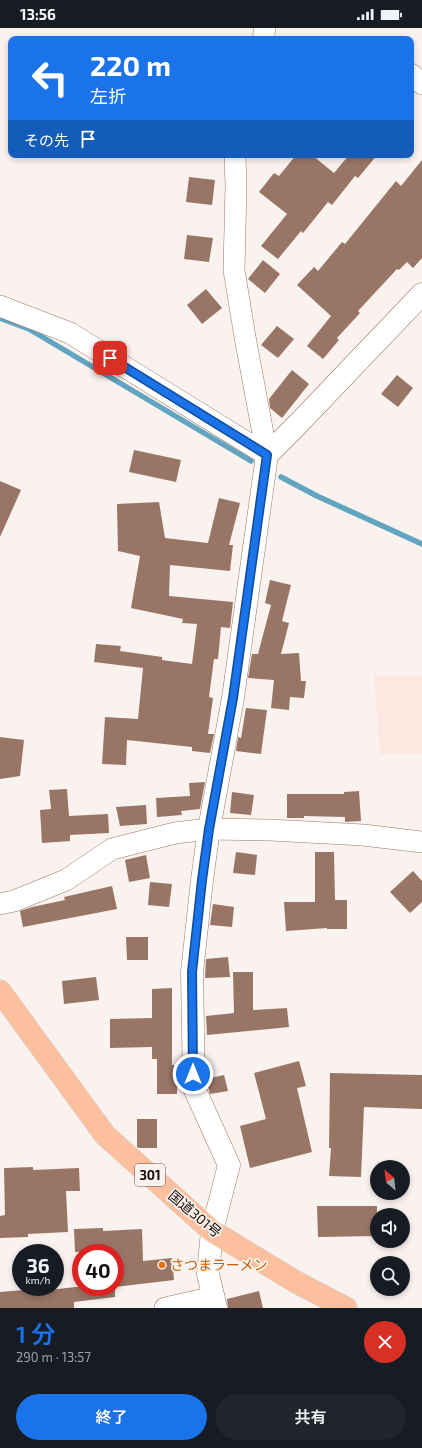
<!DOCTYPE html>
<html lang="ja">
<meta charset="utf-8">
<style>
body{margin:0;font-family:"Exo 2","Noto Sans JP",sans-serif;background:#20242c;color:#f1f3f6;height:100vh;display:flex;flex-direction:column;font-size:15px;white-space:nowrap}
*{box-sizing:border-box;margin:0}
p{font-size:13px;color:#9ea1a6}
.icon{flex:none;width:22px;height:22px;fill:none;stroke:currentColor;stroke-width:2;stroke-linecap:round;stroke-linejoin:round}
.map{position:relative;height:1280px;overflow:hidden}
.side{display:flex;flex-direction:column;background:#171b24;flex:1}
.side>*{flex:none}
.hud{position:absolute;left:8px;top:8px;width:406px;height:122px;border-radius:8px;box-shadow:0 2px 6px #0003;background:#1a73e8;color:#fff;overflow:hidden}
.needle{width:26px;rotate:332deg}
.controls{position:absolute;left:370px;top:1132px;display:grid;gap:8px}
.controls a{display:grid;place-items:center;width:40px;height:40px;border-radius:50%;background:#171b24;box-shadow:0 2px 6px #0003;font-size:20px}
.speed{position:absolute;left:12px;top:1216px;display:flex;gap:8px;font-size:20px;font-weight:700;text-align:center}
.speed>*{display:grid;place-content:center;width:52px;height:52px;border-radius:50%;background:#171b24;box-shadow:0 2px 6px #0003;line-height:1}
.speed small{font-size:10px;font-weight:400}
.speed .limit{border:6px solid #d22;background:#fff;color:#111}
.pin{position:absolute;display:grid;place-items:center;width:34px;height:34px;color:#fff;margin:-17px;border-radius:8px;box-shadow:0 2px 6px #0006}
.me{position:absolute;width:44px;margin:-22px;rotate:0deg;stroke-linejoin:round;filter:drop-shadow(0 0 3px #0008)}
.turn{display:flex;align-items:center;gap:14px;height:84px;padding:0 16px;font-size:18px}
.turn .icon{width:52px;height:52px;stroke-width:2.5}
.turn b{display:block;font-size:28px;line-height:34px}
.then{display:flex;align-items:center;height:38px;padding:0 16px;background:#0003;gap:8px;font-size:15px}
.round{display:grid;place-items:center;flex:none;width:42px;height:42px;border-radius:21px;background:#20242c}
.summary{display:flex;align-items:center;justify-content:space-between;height:68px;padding:0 16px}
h1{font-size:24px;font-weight:600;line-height:30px;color:#1a73e8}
.cta{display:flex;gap:8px;margin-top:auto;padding:8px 16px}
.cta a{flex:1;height:46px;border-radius:24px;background:#1a73e8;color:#fff;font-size:16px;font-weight:600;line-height:46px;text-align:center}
.cta a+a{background:#20242c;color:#f1f3f6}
.status{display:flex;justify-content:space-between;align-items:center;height:28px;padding:0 20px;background:#171b24;direction:ltr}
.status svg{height:11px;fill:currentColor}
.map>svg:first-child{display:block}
</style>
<div class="status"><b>13:56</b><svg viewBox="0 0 49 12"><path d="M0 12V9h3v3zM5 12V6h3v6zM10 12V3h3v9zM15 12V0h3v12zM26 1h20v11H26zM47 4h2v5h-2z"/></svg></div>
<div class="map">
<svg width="422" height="1280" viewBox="0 0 422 1280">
<rect width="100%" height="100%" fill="#faf2ee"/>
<path fill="#fce8e0" d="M374,647L422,649V726H380Z"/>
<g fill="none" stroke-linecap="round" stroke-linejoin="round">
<path stroke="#61a5c0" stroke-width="5.5" d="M0,290L29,301L251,433
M281,449L317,468L422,516"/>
</g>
<path fill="#997566" d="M296,127H312L334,145L349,127H377L358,150L355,148L332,177L328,174L303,205L301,203L278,231L261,218L287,186L259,164L274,145L279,148Z
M422,132V230L413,240L407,234L399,242L397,241L358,283L360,285L337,310L339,312L323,331L307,318L331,288L297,257L314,239L318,243L342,214L345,216L396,153L401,158Z
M189,149L215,152L212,177L186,174Z
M187,207L213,210L209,234L184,231Z
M263,232L280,246L265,265L248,251Z
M206,261L222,280L202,296L187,277Z
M277,298L294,311L278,330L261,317Z
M292,342L309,356L282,390L270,380L269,371Z
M397,347L413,360L398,379L381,366Z
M134,422L181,432L176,454L129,444Z
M0,453L21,462L0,509Z
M219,470L240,475L229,517H233L230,543L170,537L169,568L233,574L230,600L221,599L218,631H214L209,669L213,670L208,706H214L210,725L192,723V719L127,712L126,737L102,736L105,689L138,691L143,640L94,634L96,616L121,618L120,623L162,629V632L192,636L197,596L182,595L183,591L131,580L140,528L118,523L117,476L159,474L165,510L208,515Z
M270,552L291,557L282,593L289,595L281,626L299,625L301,653H306L304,670L290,669L289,682L271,680L274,652L248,650L252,626H258L271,577L265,575Z
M246,680L267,682L261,726L236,723L238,709L241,710Z
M0,709L24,712L20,748L0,751Z
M205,754L200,781L181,783L182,787L157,789L156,770L190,768L189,755Z
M67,761L69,788L108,786L109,805L70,807V813L42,815L40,782L51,781L49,762Z
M359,763L361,793L345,794V789L304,788V790H287V766H344V764Z
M232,764L254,767L251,787L230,785Z
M146,777L147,796L120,798L116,779Z
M236,824L257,827L255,847L233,845Z
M315,824H334L335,872H347V901H327V900L286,903L284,874H315Z
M146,827L150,850L129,854L125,832Z
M413,843L422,853V874L410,885L390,864Z
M150,854L172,856L169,879L148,877Z
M112,858L117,881L23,899L20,883L32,879L65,872L64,869Z
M213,876L234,879L232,899L210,897Z
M126,909H148V932H127Z
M228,929L230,949L205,950L206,931Z
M233,944H253V982L287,980L289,999L207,1007L206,988L234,985Z
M96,949L99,972L64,976L62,953Z
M172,960V1037H177V1066H157V1031H152V1019L110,1020V991L152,990V961Z
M299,1033L306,1058L297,1060L312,1124L250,1140L240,1098L266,1091L254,1045Z
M330,1045L422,1047V1081L364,1079L361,1149L329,1148L331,1120H329Z
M224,1047L228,1063L210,1066L206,1051Z
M137,1091H157V1120H139L137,1119Z
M33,1139V1142L79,1140L80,1163H66L68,1204L28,1206V1209L0,1210V1188L5,1187L4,1140Z
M317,1178H377V1208L318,1209Z
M103,1200V1203L142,1201L143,1233L172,1230L174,1252L115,1259V1225H114V1222L75,1224L74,1201Z
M75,1259H115V1269L74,1274V1280H0V1264L24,1262L25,1265Z
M259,1263L263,1280H228L227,1271Z"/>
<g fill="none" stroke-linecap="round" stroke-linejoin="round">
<defs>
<path id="minor" d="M263,11L265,0
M411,46L422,56
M235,127L236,158L234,242L245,309L267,427
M0,278L70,305L267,427
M0,876L14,873L66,852L112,821L175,805L209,801L270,802L363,807L422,814
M165,1280L214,1269"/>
<path id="tertiary" d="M216,1280L208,1246L212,1203L229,1137L194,1060L192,944L202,852L209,801L233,670L267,427L297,397L422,266"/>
<path id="trunk" d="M0,963L105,1107L212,1203L296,1254L346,1280"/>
</defs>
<use href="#minor" stroke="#9a7767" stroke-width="22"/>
<use href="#tertiary" stroke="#9a7767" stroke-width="23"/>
<use href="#trunk" stroke="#d1cecd" stroke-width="23"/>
<use href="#minor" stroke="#fff" stroke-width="21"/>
<use href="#tertiary" stroke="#fff" stroke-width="22"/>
<use href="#trunk" stroke="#fcc09e" stroke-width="22"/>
</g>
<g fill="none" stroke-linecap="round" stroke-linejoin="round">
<defs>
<path id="route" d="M110,330L267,427L233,670L209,801L202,852L192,944L193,1046"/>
</defs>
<use href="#route" stroke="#114b97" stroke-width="10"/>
<use href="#route" stroke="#1a73e8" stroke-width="7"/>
</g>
<circle fill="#e8710a" stroke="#faf2ee" stroke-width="1.5" cx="162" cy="1237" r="4"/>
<g text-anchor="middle" stroke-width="3.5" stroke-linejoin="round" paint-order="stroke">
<rect fill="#faf2ee" stroke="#5c504c" stroke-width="1" x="135" y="1136" width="30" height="22" rx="3"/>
<g font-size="13" font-weight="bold" fill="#180b06">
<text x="150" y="1152">301</text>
</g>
<g font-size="14" fill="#180b06" stroke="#faf2ee">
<text transform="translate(195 1186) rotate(40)" y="5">国道301号</text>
</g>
<g font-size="14" fill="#c56008" stroke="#faf2ee" text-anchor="start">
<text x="170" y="1242">さつまラーメン</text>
</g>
</g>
</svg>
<div class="controls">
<a><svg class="needle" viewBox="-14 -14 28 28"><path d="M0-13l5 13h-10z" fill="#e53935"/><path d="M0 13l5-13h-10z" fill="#9ea1a6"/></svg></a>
<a><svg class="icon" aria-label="sound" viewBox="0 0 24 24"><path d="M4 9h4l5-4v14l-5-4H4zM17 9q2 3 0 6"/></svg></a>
<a><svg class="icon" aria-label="search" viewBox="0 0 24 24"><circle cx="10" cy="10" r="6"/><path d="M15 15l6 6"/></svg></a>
</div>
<div class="speed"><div>36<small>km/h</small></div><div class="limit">40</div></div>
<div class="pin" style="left:110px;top:330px;background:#d93025"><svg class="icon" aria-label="arrive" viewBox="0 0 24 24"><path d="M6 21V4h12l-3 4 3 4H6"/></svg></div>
<svg class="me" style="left:193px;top:1046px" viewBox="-20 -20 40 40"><circle r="17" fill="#1a73e8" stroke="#fff" stroke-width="3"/><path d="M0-11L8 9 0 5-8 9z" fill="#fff"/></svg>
<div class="hud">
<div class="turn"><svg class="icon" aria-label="left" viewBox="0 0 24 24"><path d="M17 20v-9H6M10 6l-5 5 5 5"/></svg><div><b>220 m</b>左折</div></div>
<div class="then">その先<svg class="icon" aria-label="arrive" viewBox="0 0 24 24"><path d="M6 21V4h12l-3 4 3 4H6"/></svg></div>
</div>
</div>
<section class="side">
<div class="summary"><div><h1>1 分</h1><p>290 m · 13:57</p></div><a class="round" style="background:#d93025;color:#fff"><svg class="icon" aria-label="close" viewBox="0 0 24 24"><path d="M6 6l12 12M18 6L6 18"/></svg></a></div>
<div class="cta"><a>終了</a><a>共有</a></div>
</section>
